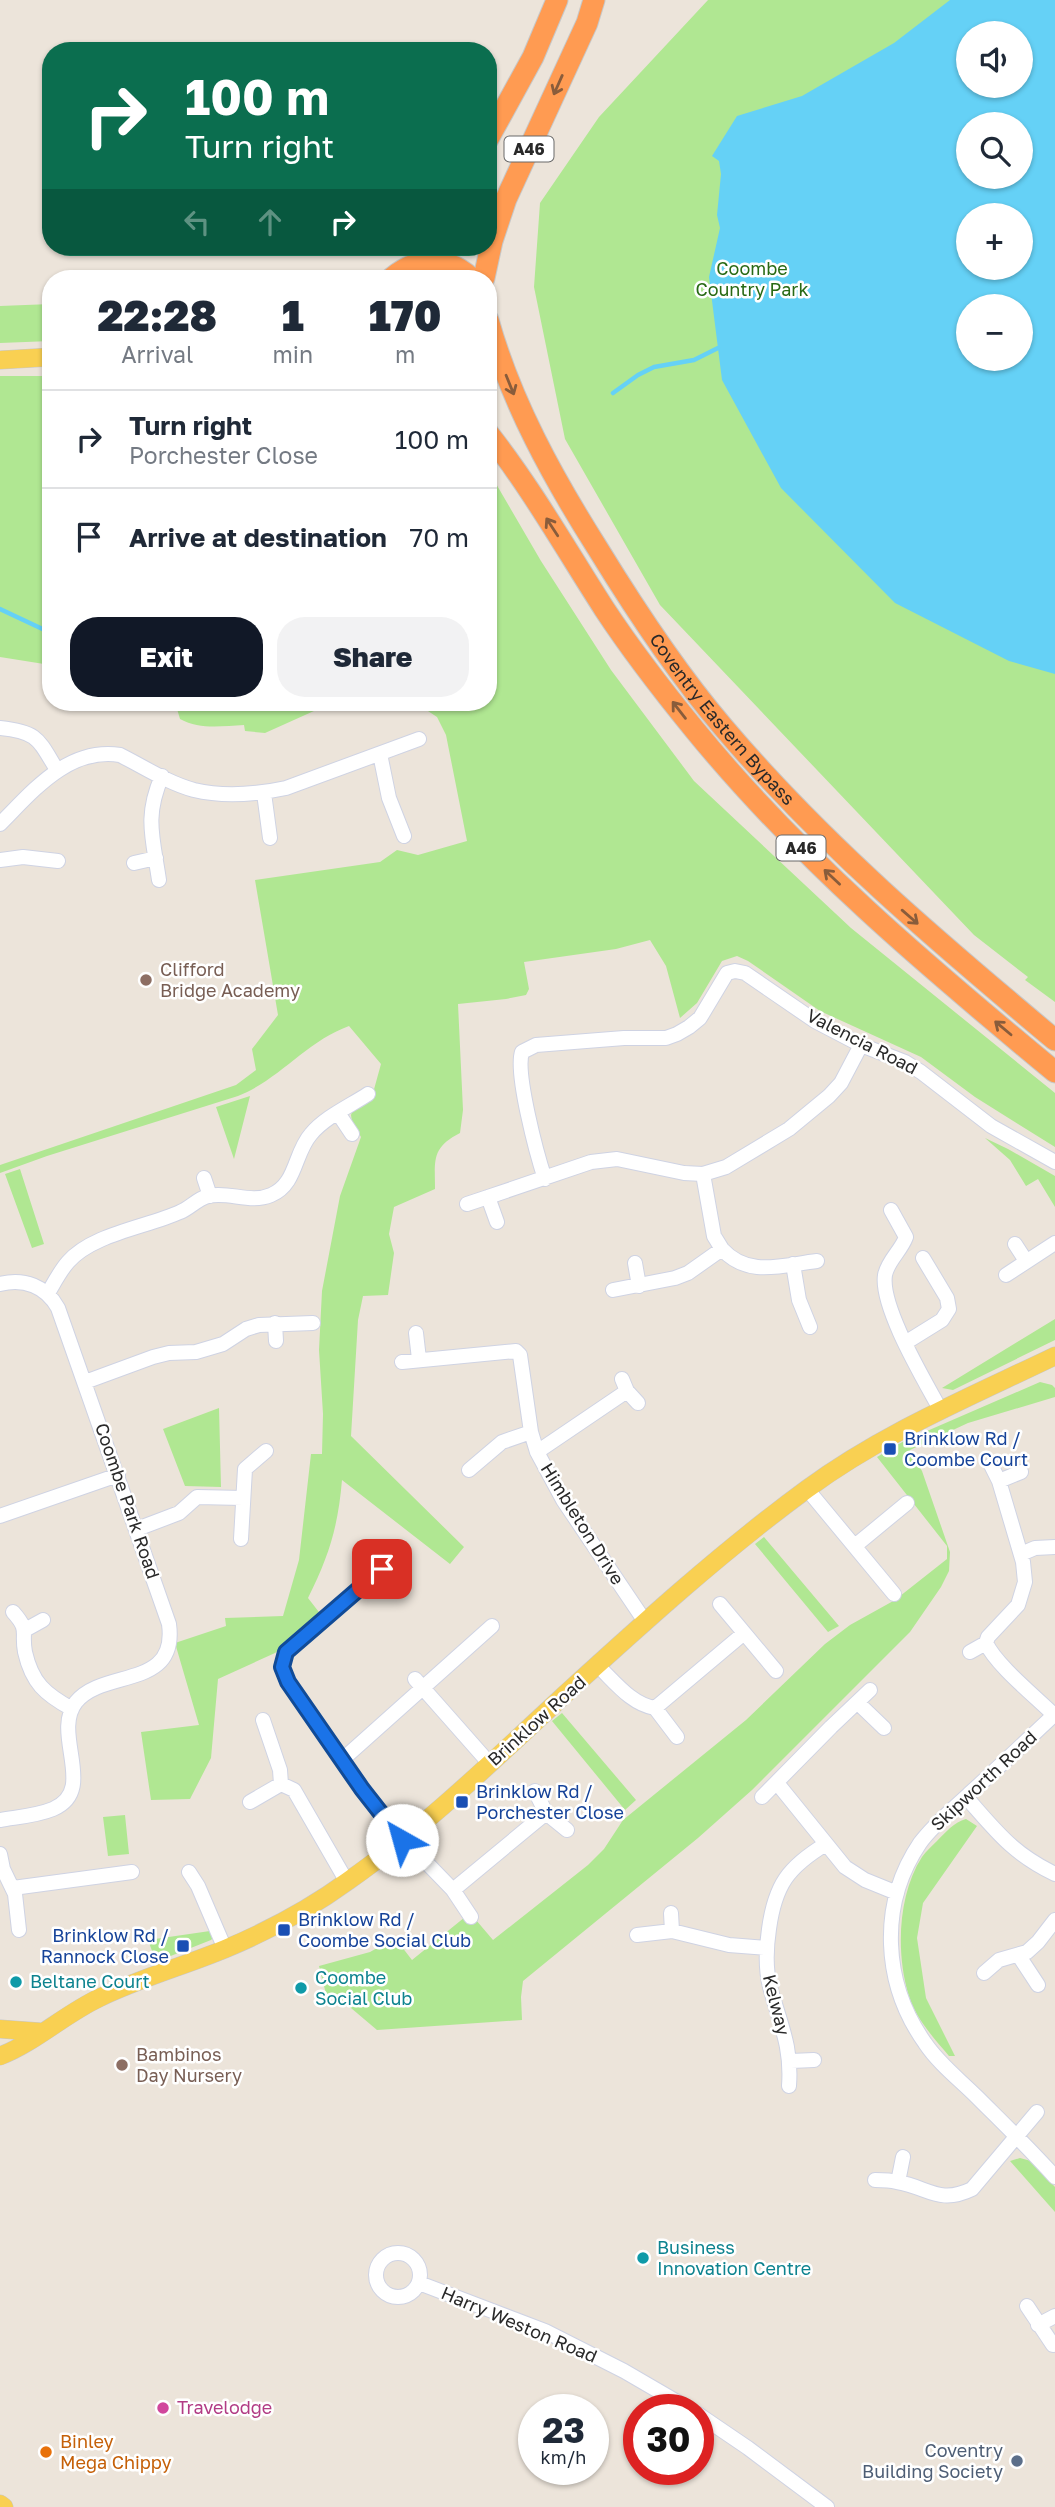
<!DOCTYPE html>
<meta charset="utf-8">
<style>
body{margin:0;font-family:"Golos Text",sans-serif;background:#f2f2f3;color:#1f2937;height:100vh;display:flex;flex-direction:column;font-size:26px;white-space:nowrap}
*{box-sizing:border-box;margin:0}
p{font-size:23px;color:#747a83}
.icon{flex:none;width:38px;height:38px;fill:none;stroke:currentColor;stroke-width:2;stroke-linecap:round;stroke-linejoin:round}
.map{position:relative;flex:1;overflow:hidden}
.details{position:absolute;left:42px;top:270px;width:455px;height:441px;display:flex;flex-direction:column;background:#fff;border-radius:28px;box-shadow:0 2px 5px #0004}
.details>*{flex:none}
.guide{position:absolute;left:42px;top:42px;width:455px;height:214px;border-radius:28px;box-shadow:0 2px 5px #0004;background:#0b6e4f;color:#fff;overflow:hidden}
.buttons{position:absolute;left:956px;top:21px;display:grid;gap:14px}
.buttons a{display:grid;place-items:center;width:77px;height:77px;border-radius:50%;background:#fff;box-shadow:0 2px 5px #0004;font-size:35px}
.speed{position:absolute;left:518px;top:2394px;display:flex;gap:14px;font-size:35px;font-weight:700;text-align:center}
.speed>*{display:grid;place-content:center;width:91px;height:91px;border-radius:50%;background:#fff;box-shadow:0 2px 5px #0004;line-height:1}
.speed small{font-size:18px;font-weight:400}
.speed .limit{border:10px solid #d22;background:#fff;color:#111}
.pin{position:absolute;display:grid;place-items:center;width:60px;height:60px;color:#fff;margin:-30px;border-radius:14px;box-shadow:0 4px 10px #0006}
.me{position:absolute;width:77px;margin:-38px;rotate:322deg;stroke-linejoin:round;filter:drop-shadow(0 0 5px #0008)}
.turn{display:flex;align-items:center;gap:24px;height:147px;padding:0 28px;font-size:32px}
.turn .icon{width:91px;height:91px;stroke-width:2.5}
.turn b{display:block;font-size:49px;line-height:60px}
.lanes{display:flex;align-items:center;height:66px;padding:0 28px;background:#0003;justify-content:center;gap:35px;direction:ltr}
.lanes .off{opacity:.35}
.eta{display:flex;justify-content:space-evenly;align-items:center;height:119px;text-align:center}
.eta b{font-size:42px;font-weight:800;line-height:49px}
.action{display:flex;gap:14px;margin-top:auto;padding:14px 28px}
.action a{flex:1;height:80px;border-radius:28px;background:#111827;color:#fff;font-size:28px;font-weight:800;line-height:80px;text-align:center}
.action a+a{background:#f2f2f3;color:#1f2937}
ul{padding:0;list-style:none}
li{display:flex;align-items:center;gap:21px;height:98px;padding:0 28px;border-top:2px solid #e0e1e3}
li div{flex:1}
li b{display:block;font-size:26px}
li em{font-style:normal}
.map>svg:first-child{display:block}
</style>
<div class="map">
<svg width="1055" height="2507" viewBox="0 0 1055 2507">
<rect width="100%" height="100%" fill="#ece4da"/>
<path fill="#b0e792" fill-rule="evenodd" d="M708,0H1055V1002L1025,980L1028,977L974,935L660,605L565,439L534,287L540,203L599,117ZM968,33H1020V86H968ZM968,124H1020V177H968ZM968,215H1020V268H968ZM968,306H1020V359H968Z
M51,304V341L0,343V306Z
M0,376H51V669H45L44,664L0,657Z
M488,470L541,561L611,670L694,781L851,928L1055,1093V1147L975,1097L921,1057L820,1011L748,961L737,956L722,961L697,1003L680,1018L666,966L650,940L616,949L524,962L529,989L526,995L506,999L458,1004L463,1110L460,1133C431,1148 435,1160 435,1189L394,1207L389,1234L394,1253L388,1295L363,1296L358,1320L351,1436L464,1547L450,1564L342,1480C338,1527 329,1556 308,1598L322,1616L275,1653L218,1679L211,1758L190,1799L151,1800L141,1732L199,1725L175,1643L226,1626L225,1618L283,1616L299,1560L311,1454H322L323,1414L319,1350L322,1291L340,1196L361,1137L352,1122L351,1115L353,1109L373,1093L381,1064L349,1026C307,1041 279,1080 238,1096L47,1156L0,1173V1165L236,1085L256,1070L252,1049L278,1015L255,880L380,862L397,850L418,855L467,841L446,735L437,717L428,711L425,702H488Z
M175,702H334L265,733L245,731L244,725C222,726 200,730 180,719Z
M250,1096L234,1159L216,1107Z
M985,1138L1008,1149L1055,1176V1207L1038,1179L1026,1186L1010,1160Z
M20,1169L44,1244L32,1248L5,1174Z
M1055,1319V1340L953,1390L942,1388Z
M1040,1382L1052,1385L1055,1388V1397L968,1423L910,1450L922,1471L950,1552L949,1571L941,1587L910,1632L752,1790L698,1838L523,1981L521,1997L522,2020L377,2030L338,1997L327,1998L319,1966L370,1952L395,1938L412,1960L470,1913L493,1940L588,1865L604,1849L623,1820L746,1720L825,1644L850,1625L895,1600L947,1559V1546L877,1457L904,1441Z
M219,1408L221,1487L185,1486L163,1429Z
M764,1537L839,1626L828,1632L755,1544Z
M562,1713L636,1800L625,1810L552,1721Z
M125,1815L129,1854L108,1856L103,1817Z
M966,1819L977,1826L923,1903L917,1938L926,1998L955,2056H949C933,2037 915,2018 908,1993C896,1952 898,1894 922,1857C926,1851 932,1846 937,1841C946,1832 954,1822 966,1819Z
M210,1931L213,1938L211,1940L158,1961L155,1959L148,1940Z
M1020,2158L1031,2161L1055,2187V2212L1010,2161Z"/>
<path fill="#65d1f6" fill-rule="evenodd" d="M950,0H1055V674L1009,661L895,603L781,488L722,380L709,277L720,228L717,215L721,174L719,161L712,156L737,116L802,96L894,43ZM968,33H1020V86H968ZM968,124H1020V177H968ZM968,215H1020V268H968ZM968,306H1020V359H968Z"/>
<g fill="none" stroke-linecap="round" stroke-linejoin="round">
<path stroke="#65d1f6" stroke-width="4.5" d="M613,393L638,375L654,367L694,360L718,348
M0,609L51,633"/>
<defs>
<path id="minor" d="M0,728C38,732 38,739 57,770
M380,754L389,798L404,836
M264,793L270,838
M0,824C33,791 68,747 120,755C144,767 168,783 194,790C223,797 258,794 286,788L419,739
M0,860L23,857L58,861
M134,863L156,858
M159,880C153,838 144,817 162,776
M338,1113L352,1134
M703,1174L714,1236L722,1249
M204,1178L210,1196
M545,1179C537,1155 515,1073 522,1052L536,1045L624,1038H666L677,1034L689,1027L700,1018L727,973L735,971L745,973L815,1021L861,1045L905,1062L921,1072L991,1126L1055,1162
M467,1204L488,1197
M891,1210L906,1237C901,1251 888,1260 885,1275C880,1307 925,1381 941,1411
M497,1222L488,1197L591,1162L617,1159L684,1173L703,1174L726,1167L789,1129L829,1096L841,1083L861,1045
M1015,1244L1026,1261
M635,1263L639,1286
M793,1264L799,1300L810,1327
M1006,1275L1055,1243
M0,1284C24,1278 46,1286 58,1308L169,1624C178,1690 104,1668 76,1702C51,1734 98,1790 53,1809C36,1816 17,1817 0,1820
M613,1290L675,1278L688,1273L722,1249C748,1278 782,1265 817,1261
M48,1293C54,1283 60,1271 68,1262C92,1234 147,1227 180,1212C190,1208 197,1199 208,1196C229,1191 250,1204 271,1195C297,1184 294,1153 311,1134C325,1117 350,1106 368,1094
M275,1323L276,1341
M416,1333L419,1359
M905,1343L942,1320L949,1309L947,1298L923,1258
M402,1362L516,1351L520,1355L531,1432L537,1452L563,1500L646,1623
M622,1379L627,1391L638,1403
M85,1382L153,1357L169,1353L196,1352L223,1344L246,1329L259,1325L313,1323
M537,1452L627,1391
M991,1465L999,1481L1023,1562L1025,1582L1018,1605L988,1637L986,1643C996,1665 1036,1697 1054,1715
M469,1470L502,1442L531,1432
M999,1481L1021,1472
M807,1489L894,1594
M0,1516L118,1475
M137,1529L179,1513L197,1497L243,1498
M241,1539L245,1469L266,1451
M856,1545L907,1503
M401,1553L286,1652L282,1667L288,1682L362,1789L393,1828L453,1890L471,1917
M1021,1554L1035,1548L1055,1547
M720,1604L776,1671
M13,1612C30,1631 21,1631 25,1652C32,1683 45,1694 72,1709
M25,1630L43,1620
M970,1652L986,1643
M597,1665C615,1682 631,1704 655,1708L677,1737
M415,1679L490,1764
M858,1703L884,1728
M655,1708L743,1634
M1055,1714C1026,1741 998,1768 969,1794C952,1810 934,1824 920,1843C878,1905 883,1984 925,2043C939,2064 959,2079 977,2097C1003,2123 1030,2149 1055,2177
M263,1720L280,1770L281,1784
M342,1760L492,1626
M777,1783L845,1867L865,1880L897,1893
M535,1791L546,1813L567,1830
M762,1797L831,1727L870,1690
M966,1797C997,1832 1012,1853 1055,1874
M250,1802L281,1784L294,1790L347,1882
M0,1854L3,1869L15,1894L19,1930
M189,1872L198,1886L225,1949
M13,1888L132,1872
M453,1890L546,1813
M671,1913L672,1931
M637,1935L672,1931L729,1945L766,1948
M1019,1956L1038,1985
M984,1973L999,1960L1027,1952L1038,1942L1055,1920
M791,2061L814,2060
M789,2086C792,2046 780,2024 770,1987C765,1967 766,1949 769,1929C775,1885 788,1867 826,1844
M875,2180C882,2180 890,2180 897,2182C928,2187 939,2205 972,2189L1037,2112
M898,2182L903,2157
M376 2275a22 22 0 1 1 44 0a22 22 0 1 1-44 0Z
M419,2283L545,2331L624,2371L691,2410
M1027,2306L1053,2345
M1038,2325L1055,2316
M698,2414L748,2448L827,2507"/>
<path id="major" d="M0,360L51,357
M0,2029L41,2032
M0,2056C34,2043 65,2014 99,1998C140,1978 184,1966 225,1949C268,1931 311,1908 348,1881C425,1827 494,1760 562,1697C641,1625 721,1552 807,1489C883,1433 970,1397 1055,1356
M0,2504L4,2507"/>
<g id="highway">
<path d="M488,139L533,57L557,0"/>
<path d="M392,278C416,257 448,256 471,278"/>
<path d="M484,278L492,241L506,199L587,23L594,0"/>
<path id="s1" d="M488,320C511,402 553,478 598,549C636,611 676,672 723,727C822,844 938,942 1055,1040"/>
<path d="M488,433C532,489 567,551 605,610C632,651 663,691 694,729C799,858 927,966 1055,1072"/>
</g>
</defs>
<use href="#minor" stroke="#cfd3e3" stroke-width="16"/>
<use href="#major" stroke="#c7c7c7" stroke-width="19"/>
<use href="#highway" stroke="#c7c7c7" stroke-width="23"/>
<use href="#minor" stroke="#fff" stroke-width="14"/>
<use href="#major" stroke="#f9d052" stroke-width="18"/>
<use href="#highway" stroke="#ff9b52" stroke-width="21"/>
</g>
<defs><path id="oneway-shaft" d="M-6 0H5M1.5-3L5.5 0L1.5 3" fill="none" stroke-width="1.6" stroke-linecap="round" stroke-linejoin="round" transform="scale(1.75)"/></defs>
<g stroke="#895c3b">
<use href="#oneway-shaft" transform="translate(558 85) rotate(114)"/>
<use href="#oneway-shaft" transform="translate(510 385) rotate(68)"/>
<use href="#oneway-shaft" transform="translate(552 527) rotate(-123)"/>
<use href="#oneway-shaft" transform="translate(679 710) rotate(-128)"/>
<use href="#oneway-shaft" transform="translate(832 877) rotate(-137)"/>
<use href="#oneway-shaft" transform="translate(910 917) rotate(41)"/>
<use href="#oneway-shaft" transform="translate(1003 1028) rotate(-140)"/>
</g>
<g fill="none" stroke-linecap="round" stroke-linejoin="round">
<defs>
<path id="route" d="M382,1569L286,1652L282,1667L288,1682L362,1789L402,1840"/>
</defs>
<use href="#route" stroke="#114b97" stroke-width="18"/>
<use href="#route" stroke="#1a73e8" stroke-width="12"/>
</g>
<g fill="#8d6e63" stroke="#fff" stroke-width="2.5">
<circle cx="146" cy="980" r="7"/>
<circle cx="122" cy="2065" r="7"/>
</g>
<g fill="#1a4fb4" stroke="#fff" stroke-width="2.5">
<rect x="883" y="1442" width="14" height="14" rx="3.5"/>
<rect x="455" y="1795" width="14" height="14" rx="3.5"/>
<rect x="277" y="1923" width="14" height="14" rx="3.5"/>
<rect x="176" y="1939" width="14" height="14" rx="3.5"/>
</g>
<g fill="#0f9aa8" stroke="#fff" stroke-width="2.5">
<circle cx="16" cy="1982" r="7"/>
<circle cx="301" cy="1988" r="7"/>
<circle cx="643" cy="2258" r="7"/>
</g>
<circle fill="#d1479c" stroke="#fff" stroke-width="2.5" cx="163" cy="2408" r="7"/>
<circle fill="#e8710a" stroke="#fff" stroke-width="2.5" cx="46" cy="2452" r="7"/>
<circle fill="#5c6f8a" stroke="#fff" stroke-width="2.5" cx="1017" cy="2461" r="7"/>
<g text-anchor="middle" stroke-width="5" stroke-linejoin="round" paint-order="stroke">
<g fill="#fff" stroke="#696969" stroke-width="2">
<rect x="504.5" y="136.5" width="49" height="25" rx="5"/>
<rect x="776.5" y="835.5" width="49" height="25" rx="5"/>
</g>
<g font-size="16" font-weight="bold" fill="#292929">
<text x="529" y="155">A46</text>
<text x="801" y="854">A46</text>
</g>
<g font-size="18" fill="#286a15" stroke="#fff">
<text x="752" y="275">Coombe<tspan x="752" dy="21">Country Park</tspan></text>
</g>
<g font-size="18" fill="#292929" stroke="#fff">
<text dy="6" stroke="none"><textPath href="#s1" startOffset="466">Coventry Eastern Bypass</textPath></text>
<text transform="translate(862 1042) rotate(27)" y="6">Valencia Road</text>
<text transform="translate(127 1501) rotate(71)" y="6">Coombe Park Road</text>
<text transform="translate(582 1524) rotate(58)" y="6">Himbleton Drive</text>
<text transform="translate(537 1721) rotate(-42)" y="6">Brinklow Road</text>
<text transform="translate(984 1781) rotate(-43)" y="6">Skipworth Road</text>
<text transform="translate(776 2005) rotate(76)" y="6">Kelway</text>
<text transform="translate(519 2325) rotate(23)" y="6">Harry Weston Road</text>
</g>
<g font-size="18" fill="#785e54" stroke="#fff" text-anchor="start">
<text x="160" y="976">Clifford<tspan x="160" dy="21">Bridge Academy</tspan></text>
<text x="136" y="2061">Bambinos<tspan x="136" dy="21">Day Nursery</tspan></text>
</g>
<g font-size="18" fill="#164399" stroke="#fff" text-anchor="start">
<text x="904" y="1445">Brinklow Rd /<tspan x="904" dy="21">Coombe Court</tspan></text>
<text x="476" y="1798">Brinklow Rd /<tspan x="476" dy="21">Porchester Close</tspan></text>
<text x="298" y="1926">Brinklow Rd /<tspan x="298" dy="21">Coombe Social Club</tspan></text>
<text x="169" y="1942" text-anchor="end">Brinklow Rd /<tspan x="169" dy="21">Rannock Close</tspan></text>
</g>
<g font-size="18" fill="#0d838f" stroke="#fff" text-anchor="start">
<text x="315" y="1984">Coombe<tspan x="315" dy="21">Social Club</tspan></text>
<text x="30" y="1988">Beltane Court</text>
<text x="657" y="2254">Business<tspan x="657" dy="21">Innovation Centre</tspan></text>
</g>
<g font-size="18" fill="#b23c85" stroke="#fff" text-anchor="start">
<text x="177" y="2414">Travelodge</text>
</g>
<g font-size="18" fill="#c56008" stroke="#fff" text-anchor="start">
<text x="60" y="2448">Binley<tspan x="60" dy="21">Mega Chippy</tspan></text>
</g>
<g font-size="18" fill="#4e5e75" stroke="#fff" text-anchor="end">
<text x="1003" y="2457">Coventry<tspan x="1003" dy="21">Building Society</tspan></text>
</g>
</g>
</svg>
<div class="buttons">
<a><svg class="icon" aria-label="sound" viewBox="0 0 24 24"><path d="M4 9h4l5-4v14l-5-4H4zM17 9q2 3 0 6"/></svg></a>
<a><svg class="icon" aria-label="search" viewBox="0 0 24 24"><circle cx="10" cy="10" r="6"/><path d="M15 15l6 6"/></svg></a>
<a>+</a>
<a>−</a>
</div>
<div class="speed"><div>23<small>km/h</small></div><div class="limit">30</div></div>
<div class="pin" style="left:382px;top:1569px;background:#d93025"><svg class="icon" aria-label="arrive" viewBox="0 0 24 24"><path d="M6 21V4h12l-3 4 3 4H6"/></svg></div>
<svg class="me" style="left:402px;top:1840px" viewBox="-20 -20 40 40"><circle r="19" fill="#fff"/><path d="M0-13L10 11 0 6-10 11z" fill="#1a73e8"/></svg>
<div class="guide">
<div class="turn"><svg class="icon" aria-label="right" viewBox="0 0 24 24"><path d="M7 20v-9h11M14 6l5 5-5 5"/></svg><div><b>100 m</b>Turn right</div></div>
<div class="lanes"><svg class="icon off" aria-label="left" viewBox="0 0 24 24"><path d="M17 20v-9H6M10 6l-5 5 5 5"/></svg><svg class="icon off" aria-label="ahead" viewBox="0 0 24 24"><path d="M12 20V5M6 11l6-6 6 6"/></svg><svg class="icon" aria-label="right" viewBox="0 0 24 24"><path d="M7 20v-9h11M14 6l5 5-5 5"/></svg></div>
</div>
<section class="details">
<div class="eta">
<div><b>22:28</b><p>Arrival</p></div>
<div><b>1</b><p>min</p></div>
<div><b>170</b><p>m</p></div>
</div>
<ul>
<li><svg class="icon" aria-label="right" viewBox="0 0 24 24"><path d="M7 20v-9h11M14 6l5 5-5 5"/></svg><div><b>Turn right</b><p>Porchester Close</p></div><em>100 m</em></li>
<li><svg class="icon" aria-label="arrive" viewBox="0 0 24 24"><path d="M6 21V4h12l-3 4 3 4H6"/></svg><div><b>Arrive at destination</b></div><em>70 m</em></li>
</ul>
<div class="action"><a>Exit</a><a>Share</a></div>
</section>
</div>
